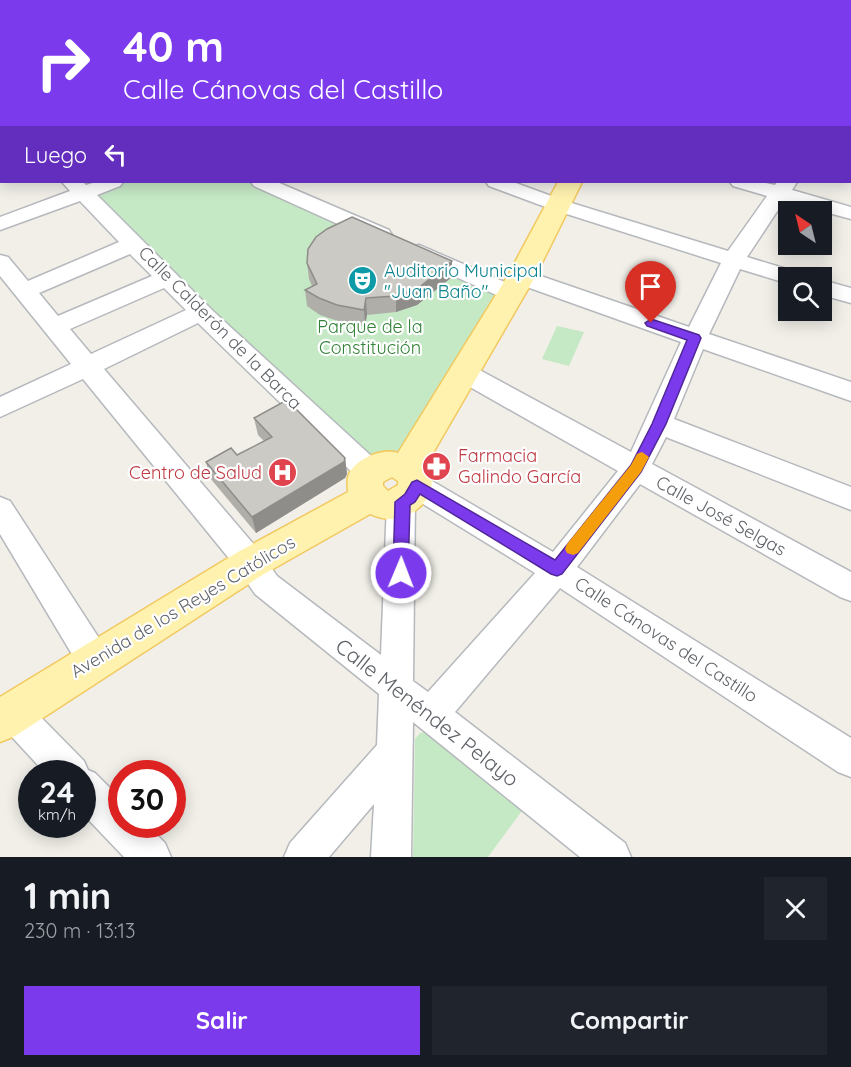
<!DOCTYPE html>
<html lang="es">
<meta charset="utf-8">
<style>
body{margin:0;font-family:Quicksand,sans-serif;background:#20242c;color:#f1f3f6;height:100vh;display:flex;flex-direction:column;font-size:22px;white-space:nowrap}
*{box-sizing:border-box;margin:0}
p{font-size:20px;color:#9ea1a6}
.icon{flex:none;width:33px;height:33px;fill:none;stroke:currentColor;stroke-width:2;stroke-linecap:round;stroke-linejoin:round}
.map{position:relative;height:857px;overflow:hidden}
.side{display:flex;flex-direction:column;background:#171b24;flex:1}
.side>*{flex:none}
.top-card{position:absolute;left:0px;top:0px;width:852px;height:183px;box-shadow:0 3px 15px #0003;background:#7c3aed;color:#fff;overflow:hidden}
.needle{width:39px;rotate:325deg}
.buttons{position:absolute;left:778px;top:201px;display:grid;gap:12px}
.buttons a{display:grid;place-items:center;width:54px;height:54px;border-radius:0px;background:#171b24;box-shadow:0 3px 15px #0003;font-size:30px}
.speed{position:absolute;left:18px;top:760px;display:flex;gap:12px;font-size:30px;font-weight:700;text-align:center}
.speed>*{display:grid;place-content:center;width:78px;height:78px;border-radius:50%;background:#171b24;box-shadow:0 3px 15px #0003;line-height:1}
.speed small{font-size:15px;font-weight:400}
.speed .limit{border:9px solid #d22;background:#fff;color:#111}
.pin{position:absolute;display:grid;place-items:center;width:51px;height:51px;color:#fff;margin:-62px -26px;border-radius:50% 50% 50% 0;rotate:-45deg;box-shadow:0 0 6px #0007}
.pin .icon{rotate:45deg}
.me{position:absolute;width:66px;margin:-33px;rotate:1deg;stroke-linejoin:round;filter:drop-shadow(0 0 4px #0008)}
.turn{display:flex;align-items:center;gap:21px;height:126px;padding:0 24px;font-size:27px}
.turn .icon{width:78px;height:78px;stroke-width:2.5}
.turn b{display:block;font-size:42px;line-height:51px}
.then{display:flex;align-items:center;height:57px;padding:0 24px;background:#0003;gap:12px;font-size:22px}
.round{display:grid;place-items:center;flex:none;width:63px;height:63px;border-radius:0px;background:#20242c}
.overview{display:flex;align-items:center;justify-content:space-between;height:102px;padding:0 24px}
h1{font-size:36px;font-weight:800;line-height:45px}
.action{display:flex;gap:12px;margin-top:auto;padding:12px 24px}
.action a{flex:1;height:69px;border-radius:0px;background:#7c3aed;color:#fff;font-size:24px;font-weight:800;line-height:69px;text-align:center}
.action a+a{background:#20242c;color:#f1f3f6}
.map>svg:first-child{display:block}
</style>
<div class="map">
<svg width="851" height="857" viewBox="0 0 851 857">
<rect width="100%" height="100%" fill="#f1efe8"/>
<path fill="#c5e8c5" d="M113,182H261L511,293L403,469L380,484L83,193Z
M557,326L584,332L569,366L542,359Z
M427,732L524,808L488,857H413L415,739L420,733Z"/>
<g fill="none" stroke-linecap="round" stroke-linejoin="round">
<defs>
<path id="minor" d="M65,0H83L84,2H66Z
M142,0H160L141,2Z
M174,0H192L193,2H175Z
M255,0H271L254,2Z
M335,0H353L354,2H336Z
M516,0H535L536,2H517Z
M0,20L2,21V31L0,30Z
M0,42H2V52H0Z
M851,81V92H850V81Z
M0,105H2V117H0Z
M850,137H851V149H850Z
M62,182H83L86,185L96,182H123L120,186L97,195L213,311L380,464L384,472L380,480L370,483L360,480L198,323L104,369L262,554L277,576L381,655L387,502L392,494L406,492L403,486L407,478L417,475L427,478L553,552L618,471L456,379L452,373L456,367L465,364L474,367L631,452L681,342L513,282L510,277L513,272L521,270L529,272L689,327L721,263L551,209L489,186L486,182H513L565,201L728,251L767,196L733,186L730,182H761L775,185L777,182H797L792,190L851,207V219L784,201L747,257L800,273L803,278H789V284L740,269L709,334L851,382V401L703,349L674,419L851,487V510L666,437L652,464L851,572V601L840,597L640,484L577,567L851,738V777L838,772L560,588L455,712L625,843L631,857H580L413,722L411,857H371L374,804L329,857H284L290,843L377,745L379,694L255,594L240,572L83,379L0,417V397L71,364L0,276V255L8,257L28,281L119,242L80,201L0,230V217L70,191ZM130,254L152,276L58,316L39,293ZM164,288L186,310L91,354L70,329ZM415,499L535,573L428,692L413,681Z
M251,182H277L389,230L392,235L389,240L381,241L373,240L254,186Z
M419,245L519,288L523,293L519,298L511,300L503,298L411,257L408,252L411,247Z
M822,280L851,288V303L822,295Z
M0,497L10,501L106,649L111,660L106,671L94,675L82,671L0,534Z
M13,696L25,701L84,761L88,770L95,773L122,800V825H147L165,843L171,857H124L82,813V774H46L1,725V701Z"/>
<path id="major" d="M549,0H567L548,2Z
M696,0H720L721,2H697Z
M850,28H851V40H850Z
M558,182H582L535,277L426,465C444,490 416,520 389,519C383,519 376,516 370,514L264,574L15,736L0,742V697L238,552L348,492C348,488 347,481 348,477C353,459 382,448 398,453L507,277ZM392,477L398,481V485L388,491L383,486V482Z"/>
</defs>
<use href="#minor" stroke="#b5b8bc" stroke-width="3"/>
<use href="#major" stroke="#f2c960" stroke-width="3"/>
<use href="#minor" fill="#fff" fill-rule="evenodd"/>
<use href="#major" fill="#fff2af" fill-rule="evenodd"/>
</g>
<path fill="#afaea9" d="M307,263L452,277L417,305L396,312L367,315L365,326L338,321L320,315L307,306L305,290L312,286L309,279Z
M254,418L345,458L347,474L345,478L256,533L210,478L206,462L237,455L264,441L258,435Z"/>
<path fill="#8f8d8a" d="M452,261V277L417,305L396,312V296Z
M366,298L367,315L365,326L364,310Z
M345,458L347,474L345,478L256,533L252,517Z"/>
<path fill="#cccac5" stroke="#8f8d8a" stroke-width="1.5" d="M352,217L452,261L417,289L396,296L366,298L364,310L337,305L319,298L305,290L317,284L307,263L308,249L316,237L327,229Z
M287,400L345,458L344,462L252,517L206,462L231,448L237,455L272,437L254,418Z"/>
<path fill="#7c3aed" stroke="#51269a" stroke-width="1.5" d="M651,319L699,335L701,338L666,424L641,472L562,574L557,576L551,574L420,494L415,502L410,505L408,573L406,578L401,580L395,578L393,573L395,502L405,494L412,482L417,480L555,560L631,465L652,424L687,340L647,326L645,323Z"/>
<path fill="#f59e0b" d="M642,452L649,457L641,472L578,553L573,555L567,553L565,549L567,544L631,465L637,454Z"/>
<defs>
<symbol id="theatre-disc" viewBox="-11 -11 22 22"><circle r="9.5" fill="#0f9aa8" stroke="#fff"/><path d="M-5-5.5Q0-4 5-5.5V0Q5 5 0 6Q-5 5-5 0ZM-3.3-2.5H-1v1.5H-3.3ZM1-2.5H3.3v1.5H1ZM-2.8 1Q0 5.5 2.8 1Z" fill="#fff"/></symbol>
<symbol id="pharmacy-disc" viewBox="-11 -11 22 22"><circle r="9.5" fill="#e0444e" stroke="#fff"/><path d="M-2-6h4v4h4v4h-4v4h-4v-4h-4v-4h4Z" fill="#fff"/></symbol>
<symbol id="hospital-disc" viewBox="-11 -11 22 22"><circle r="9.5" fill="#e0444e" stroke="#fff"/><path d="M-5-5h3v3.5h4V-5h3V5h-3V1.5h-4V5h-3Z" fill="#fff"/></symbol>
</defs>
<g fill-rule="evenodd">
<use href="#theatre-disc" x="346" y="264" width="33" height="33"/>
<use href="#pharmacy-disc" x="420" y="450" width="33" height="33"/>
<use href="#hospital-disc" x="266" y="456" width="33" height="33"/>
</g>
<g text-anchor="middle" stroke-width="4.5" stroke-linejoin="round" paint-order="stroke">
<g font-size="18" fill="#0d838f" stroke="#fff" text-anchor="start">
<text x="384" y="277">Auditorio Municipal<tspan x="384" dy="21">"Juan Baño"</tspan></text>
</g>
<g font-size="18" fill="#348238" stroke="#fff">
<text x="370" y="333">Parque de la<tspan x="370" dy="21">Constitución</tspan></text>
</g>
<g font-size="18" fill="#5f6368" stroke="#fff">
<text transform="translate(220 328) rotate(45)" y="6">Calle Calderón de la Barca</text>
<text transform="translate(721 516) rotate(29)" y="6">Calle José Selgas</text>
<text transform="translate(183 607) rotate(-31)" y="6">Avenida de los Reyes Católicos</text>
<text transform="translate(666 640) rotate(33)" y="6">Calle Cánovas del Castillo</text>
</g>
<g font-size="18" fill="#be3a42" stroke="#fff" text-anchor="start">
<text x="458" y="462">Farmacia<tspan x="458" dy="21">Galindo García</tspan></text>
<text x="262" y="479" text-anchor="end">Centro de Salud</text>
</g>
<g font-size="21" fill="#5f6368" stroke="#fff">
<text transform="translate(427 713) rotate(38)" y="7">Calle Menéndez Pelayo</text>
</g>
</g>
</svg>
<div class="buttons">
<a><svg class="needle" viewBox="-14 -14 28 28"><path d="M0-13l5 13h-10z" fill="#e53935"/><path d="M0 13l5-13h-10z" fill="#9ea1a6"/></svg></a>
<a><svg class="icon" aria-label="search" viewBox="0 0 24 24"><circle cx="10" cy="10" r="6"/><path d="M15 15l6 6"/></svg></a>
</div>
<div class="speed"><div>24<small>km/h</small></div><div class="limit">30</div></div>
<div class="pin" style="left:651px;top:323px;background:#d93025"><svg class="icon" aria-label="arrive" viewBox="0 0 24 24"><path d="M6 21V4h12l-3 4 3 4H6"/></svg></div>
<svg class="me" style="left:401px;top:573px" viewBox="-20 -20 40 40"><circle r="17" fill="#7c3aed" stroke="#fff" stroke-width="3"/><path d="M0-11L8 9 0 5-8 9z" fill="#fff"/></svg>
<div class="top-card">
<div class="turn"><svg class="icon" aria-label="right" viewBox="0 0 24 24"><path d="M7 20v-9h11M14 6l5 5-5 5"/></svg><div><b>40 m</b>Calle Cánovas del Castillo</div></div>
<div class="then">Luego<svg class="icon" aria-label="left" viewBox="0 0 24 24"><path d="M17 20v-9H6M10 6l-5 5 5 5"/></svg></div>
</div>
</div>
<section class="side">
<div class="overview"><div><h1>1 min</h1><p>230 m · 13:13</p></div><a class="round"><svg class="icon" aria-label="close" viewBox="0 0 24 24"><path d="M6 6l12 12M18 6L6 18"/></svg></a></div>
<div class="action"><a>Salir</a><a>Compartir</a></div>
</section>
